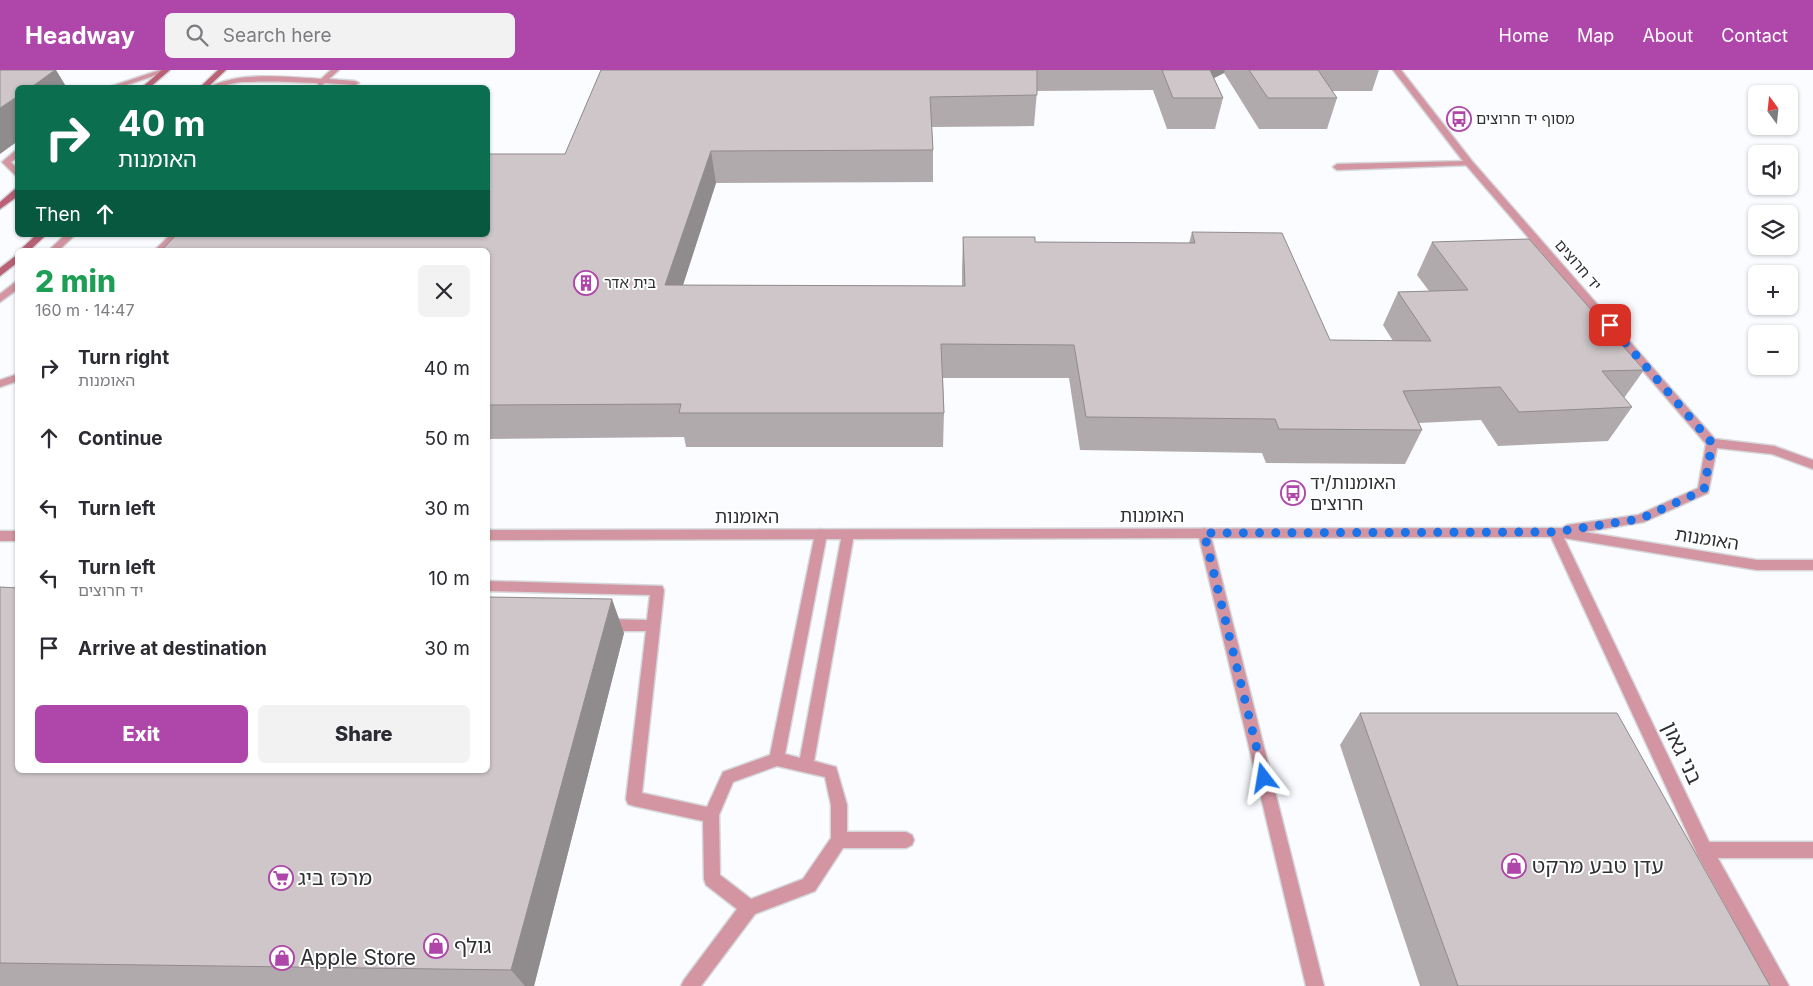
<!DOCTYPE html>
<meta charset="utf-8">
<style>
body{margin:0;font-family:Inter,"Noto Sans Hebrew",sans-serif;background:#f2f2f3;color:#2b2b33;height:100vh;display:flex;flex-direction:column;font-size:19px;white-space:nowrap}
*{box-sizing:border-box;margin:0}
p{font-size:16px;color:#7c7c81}
.icon{flex:none;width:28px;height:28px;fill:none;stroke:currentColor;stroke-width:2;stroke-linecap:round;stroke-linejoin:round}
.map{position:relative;flex:1;overflow:hidden}
.sheet{position:absolute;left:15px;top:178px;width:475px;height:525px;display:flex;flex-direction:column;background:#fff;border-radius:8px;box-shadow:0 1px 4px #0004}
.sheet>*{flex:none}
.top-card{position:absolute;left:15px;top:15px;width:475px;height:152px;border-radius:8px;box-shadow:0 1px 4px #0004;background:#0b6e4f;color:#fff;overflow:hidden}
.needle{width:32px;rotate:345deg}
.controls{position:absolute;left:1748px;top:15px;display:grid;gap:10px}
.controls a{display:grid;place-items:center;width:50px;height:50px;border-radius:8px;background:#fff;box-shadow:0 1px 4px #0004;font-size:25px}
.pin{position:absolute;display:grid;place-items:center;width:42px;height:42px;color:#fff;margin:-21px;border-radius:10px;box-shadow:0 2px 8px #0006}
.me{position:absolute;width:55px;margin:-28px;rotate:346deg;stroke-linejoin:round;filter:drop-shadow(0 0 4px #0008)}
.turn{display:flex;align-items:center;gap:18px;height:105px;padding:0 20px;font-size:22px}
.turn .icon{width:65px;height:65px;stroke-width:2.5}
.turn b{display:block;font-size:35px;line-height:42px}
.then{display:flex;align-items:center;height:48px;padding:0 20px;background:#0003;gap:10px;font-size:19px}
.round{display:grid;place-items:center;flex:none;width:52px;height:52px;border-radius:8px;background:#f2f2f3}
.overview{display:flex;align-items:center;justify-content:space-between;height:85px;padding:0 20px}
h1{font-size:30px;font-weight:800;line-height:38px;color:#1e9e55}
.action{display:flex;gap:10px;margin-top:auto;padding:10px 20px}
.action a{flex:1;height:58px;border-radius:8px;background:#af47aa;color:#fff;font-size:20px;font-weight:800;line-height:58px;text-align:center}
.action a+a{background:#f2f2f3;color:#2b2b33}
ul{padding:0;list-style:none}
li{display:flex;align-items:center;gap:15px;height:70px;padding:0 20px}
li div{flex:1}
li b{display:block;font-size:19px}
li em{font-style:normal}
header{display:flex;align-items:center;gap:30px;box-sizing:border-box;height:70px;padding:0 25px;background:#af47aa;color:#fff}
header strong{font-size:24px}
nav{display:flex;gap:28px;margin-inline-start:auto;font-size:18px}
.search{width:350px;height:45px;background:#f2f2f3;display:flex;align-items:center;gap:12px;box-sizing:border-box;padding:0 18px;border-radius:8px;color:#7c7c81;font-size:19px}
.map>svg:first-child{display:block}
</style>
<header>
<strong>Headway</strong>
<div class="search"><svg class="icon" aria-label="search" viewBox="0 0 24 24"><circle cx="10" cy="10" r="6"/><path d="M15 15l6 6"/></svg>Search here</div>
<nav><a>Home</a><a>Map</a><a>About</a><a>Contact</a></nav>
</header>
<div class="map">
<svg width="1813" height="916" viewBox="0 0 1813 916">
<rect width="100%" height="100%" fill="#fafcff"/>
<g fill="none" stroke-linecap="round" stroke-linejoin="round">
<defs>
<path id="lane" d="M331,0H339L329,9L355,11L359,13L355,15L325,13L320,16L317,13C292,12 267,11 242,12C230,13 220,18 208,18C238,1 287,7 321,9Z
M1469,91L1473,93L1472,95L1337,100L1333,97L1337,94Z
M65,165H75L59,180H49Z
M170,165H180L165,180H155Z
M18,210V219L0,232V224Z
M18,304V311L0,317V310Z
M1204,458L1208,460L1210,463L1324,916H1306L1198,463L1200,460Z
M821,459L825,461L827,464L785,684L800,688L842,464L844,461H852L854,464L814,691L836,697L847,735V762H906L912,765L914,770L912,775L906,778H843L815,821L755,844L701,916H681L684,910L737,839L706,815L704,809L703,751L634,736L628,734L626,729L646,561H605L600,559L598,555L600,551L605,549L647,550L650,525L488,521V511L662,516L664,520L642,723L707,737L723,702L770,685L815,464L817,461ZM777,696L825,707L831,735V768L803,809L751,829L720,805L719,745L733,712Z
M1704,772H1813V788H1704L1698,786L1696,780L1698,774Z"/>
<path id="street" d="M160,0L168,1L118,18H106Z
M1393,0H1401L1472,91L1715,369L1774,376L1813,390V399L1772,384L1717,378L1708,423L1644,452L1584,462L1757,490H1813V500H1757L1564,468L1710,774L1789,916H1770L1698,786L1551,467L488,470V460L1562,458L1567,455L1638,445L1698,418L1706,374L1466,95Z
M15,81H18V87L11,92L18,100V108L2,92Z
M0,461H18V471H0Z"/>
<path id="secondary" d="M162,0H170L149,18H141Z
M218,0H226L207,18H199Z
M15,119H18V126L0,139V132Z
M36,165H46L30,180H20Z
M18,184V192L0,206V198Z"/>
</defs>
<use href="#lane" stroke="#d5d7da" stroke-width="3"/>
<use href="#street" stroke="#d5d7da" stroke-width="3"/>
<use href="#secondary" stroke="#d5d7da" stroke-width="3"/>
<use href="#lane" fill="#d395a1" fill-rule="evenodd"/>
<use href="#street" fill="#d395a1" fill-rule="evenodd"/>
<use href="#secondary" fill="#ba6176" fill-rule="evenodd"/>
</g>
<path fill="#b1aaad" d="M601,0H1379L1372,21H1332L1337,28L1327,59H1259L1224,3L1214,8L1223,28L1215,59H1167L1153,20L1037,21L1034,56L932,57L933,80V112L716,113L683,215L962,216V199L963,167L1035,172L1189,173L1192,162L1330,270L1393,271L1383,255L1398,222L1429,221L1417,205L1432,172L1644,300L1624,328L1632,337L1608,371L1498,376L1481,350L1419,353L1422,360L1405,394L1266,393L1262,383L1080,380L1069,308H943L944,343L943,377H686L684,367L488,369V180L565,84Z
M0,517L624,563L534,916H0Z
M1360,643L1770,916H1420L1340,675Z"/>
<path fill="#908b8d" d="M55,0H56L67,18H30Z
M1201,0H1225L1224,3L1198,16Z
M18,26V71L0,84V38Z
M711,81L716,113L672,249L665,215Z
M612,529L624,563L534,916H525L511,900Z"/>
<path fill="#cec6c9" stroke="#908b8d" d="M0,0H55L30,18H18V26L0,38Z
M601,0H1037V25L930,27L933,80L711,81L665,215L965,216L963,167H1035V172L1195,173L1192,162L1282,163L1330,270L1431,271L1398,222L1468,220L1432,172L1529,169L1644,300L1602,301L1632,337L1519,342L1500,317L1403,321L1422,360L1279,359L1275,349L1086,347L1074,275L941,274L944,343H679L681,334L488,335V180H162L176,165H488V84H565Z
M1162,0H1210L1223,28H1173Z
M1249,0H1318L1337,28H1268Z
M0,517L18,518V700H488V527L612,529L511,900L0,893Z
M1360,643H1617L1770,916H1458Z"/>
<g fill="none" stroke-linecap="round" stroke-linejoin="round">
<path stroke="#1a73e8" stroke-width="9" stroke-dasharray="0 16.2" d="M1264,708L1204,463L1555,462L1640,449L1704,420L1712,373L1610,255"/>
</g>
<defs>
<symbol id="bus-ring" viewBox="-11 -11 22 22"><circle r="9.5" fill="#fff" stroke="#af47aa" stroke-width="1.5"/><path d="M-5-6H5V4H4V6H2V4H-2V6H-4V4H-5ZM-3.5-4V0h7V-4ZM-3.5 1.2v1.5H-2V1.2ZM2 1.2v1.5H3.5V1.2Z" fill="#af47aa"/></symbol>
<symbol id="building-ring" viewBox="-11 -11 22 22"><circle r="9.5" fill="#fff" stroke="#af47aa" stroke-width="1.5"/><path d="M-4-6H4V6H1V3H-1V6H-4ZM-2.5-4.3h1.7v1.8h-1.7ZM.8-4.3h1.7v1.8H.8ZM-2.5-1h1.7V.8h-1.7ZM.8-1h1.7V.8H.8Z" fill="#af47aa"/></symbol>
<symbol id="shop-ring" viewBox="-11 -11 22 22"><circle r="9.5" fill="#fff" stroke="#af47aa" stroke-width="1.5"/><path d="M-5-2.5h2.3a2.7 3.5 0 0 1 5.4 0H5L5.5 6h-11ZM-1.5-2.5h3a1.5 2.3 0 0 0-3 0Z" fill="#af47aa"/></symbol>
<symbol id="supermarket-ring" viewBox="-11 -11 22 22"><circle r="9.5" fill="#fff" stroke="#af47aa" stroke-width="1.5"/><path d="M-6-5.5h2.5l.6 2H6L4.5 2H-2.5L-4.4-4H-6ZM-1.5 3.2a1.3 1.3 0 1 0 .1 0ZM3 3.2a1.3 1.3 0 1 0 .1 0Z" fill="#af47aa"/></symbol>
</defs>
<g fill-rule="evenodd">
<use href="#bus-ring" x="1445" y="35" width="28" height="28"/>
<use href="#building-ring" x="572" y="199" width="28" height="28"/>
<use href="#bus-ring" x="1279" y="409" width="28" height="28"/>
<use href="#shop-ring" x="1500" y="782" width="28" height="28"/>
<use href="#supermarket-ring" x="267" y="794" width="28" height="28"/>
<use href="#shop-ring" x="422" y="862" width="28" height="28"/>
<use href="#shop-ring" x="268" y="874" width="28" height="28"/>
</g>
<g text-anchor="middle" stroke-width="4" stroke-linejoin="round" paint-order="stroke">
<g font-size="15" fill="#2f3033" stroke="#fff" text-anchor="start">
<text x="1476" y="54">מסוף יד חרוצים</text>
<text x="604" y="218">בית אדר</text>
</g>
<g font-size="15" fill="#2f3033" stroke="#fff">
<text transform="translate(1578 195) rotate(49)" y="5">יד חרוצים</text>
</g>
<g font-size="18" fill="#2f3033" stroke="#fff" text-anchor="start">
<text x="1310" y="419">האומנות/יד<tspan x="1310" dy="21">חרוצים</tspan></text>
</g>
<g font-size="18" fill="#2f3033" stroke="#fff">
<text x="1152" y="452">האומנות</text>
<text x="747" y="453">האומנות</text>
<text transform="translate(1707 469) rotate(9)" y="6">האומנות</text>
</g>
<g font-size="21" fill="#2f3033" stroke="#fff">
<text transform="translate(1682 683) rotate(65)" y="7">בני גאון</text>
</g>
<g font-size="21" fill="#2f3033" stroke="#fff" text-anchor="start">
<text x="1532" y="803">עדן טבע מרקט</text>
<text x="298" y="815">מרכז ביג</text>
<text x="454" y="883">גולף</text>
<text x="300" y="895">Apple Store</text>
</g>
</g>
</svg>
<div class="controls">
<a><svg class="needle" viewBox="-14 -14 28 28"><path d="M0-13l5 13h-10z" fill="#e53935"/><path d="M0 13l5-13h-10z" fill="#7c7c81"/></svg></a>
<a><svg class="icon" aria-label="sound" viewBox="0 0 24 24"><path d="M4 9h4l5-4v14l-5-4H4zM17 9q2 3 0 6"/></svg></a>
<a><svg class="icon" aria-label="layers" viewBox="0 0 24 24"><path d="M12 4l9 5-9 5-9-5zM3 14l9 5 9-5"/></svg></a>
<a>+</a>
<a>−</a>
</div>
<div class="pin" style="left:1610px;top:255px;background:#d93025"><svg class="icon" aria-label="arrive" viewBox="0 0 24 24"><path d="M6 21V4h12l-3 4 3 4H6"/></svg></div>
<svg class="me" style="left:1264px;top:708px" viewBox="-20 -20 40 40"><path d="M0-17L14 15 0 8-14 15z" fill="#1a73e8" stroke="#fff" stroke-width="4"/></svg>
<div class="top-card">
<div class="turn"><svg class="icon" aria-label="right" viewBox="0 0 24 24"><path d="M7 20v-9h11M14 6l5 5-5 5"/></svg><div><b>40 m</b>האומנות</div></div>
<div class="then">Then<svg class="icon" aria-label="ahead" viewBox="0 0 24 24"><path d="M12 20V5M6 11l6-6 6 6"/></svg></div>
</div>
<section class="sheet">
<div class="overview"><div><h1>2 min</h1><p>160 m · 14:47</p></div><a class="round"><svg class="icon" aria-label="close" viewBox="0 0 24 24"><path d="M6 6l12 12M18 6L6 18"/></svg></a></div>
<ul>
<li><svg class="icon" aria-label="right" viewBox="0 0 24 24"><path d="M7 20v-9h11M14 6l5 5-5 5"/></svg><div><b>Turn right</b><p>האומנות</p></div><em>40 m</em></li>
<li><svg class="icon" aria-label="ahead" viewBox="0 0 24 24"><path d="M12 20V5M6 11l6-6 6 6"/></svg><div><b>Continue</b></div><em>50 m</em></li>
<li><svg class="icon" aria-label="left" viewBox="0 0 24 24"><path d="M17 20v-9H6M10 6l-5 5 5 5"/></svg><div><b>Turn left</b></div><em>30 m</em></li>
<li><svg class="icon" aria-label="left" viewBox="0 0 24 24"><path d="M17 20v-9H6M10 6l-5 5 5 5"/></svg><div><b>Turn left</b><p>יד חרוצים</p></div><em>10 m</em></li>
<li><svg class="icon" aria-label="arrive" viewBox="0 0 24 24"><path d="M6 21V4h12l-3 4 3 4H6"/></svg><div><b>Arrive at destination</b></div><em>30 m</em></li>
</ul>
<div class="action"><a>Exit</a><a>Share</a></div>
</section>
</div>
